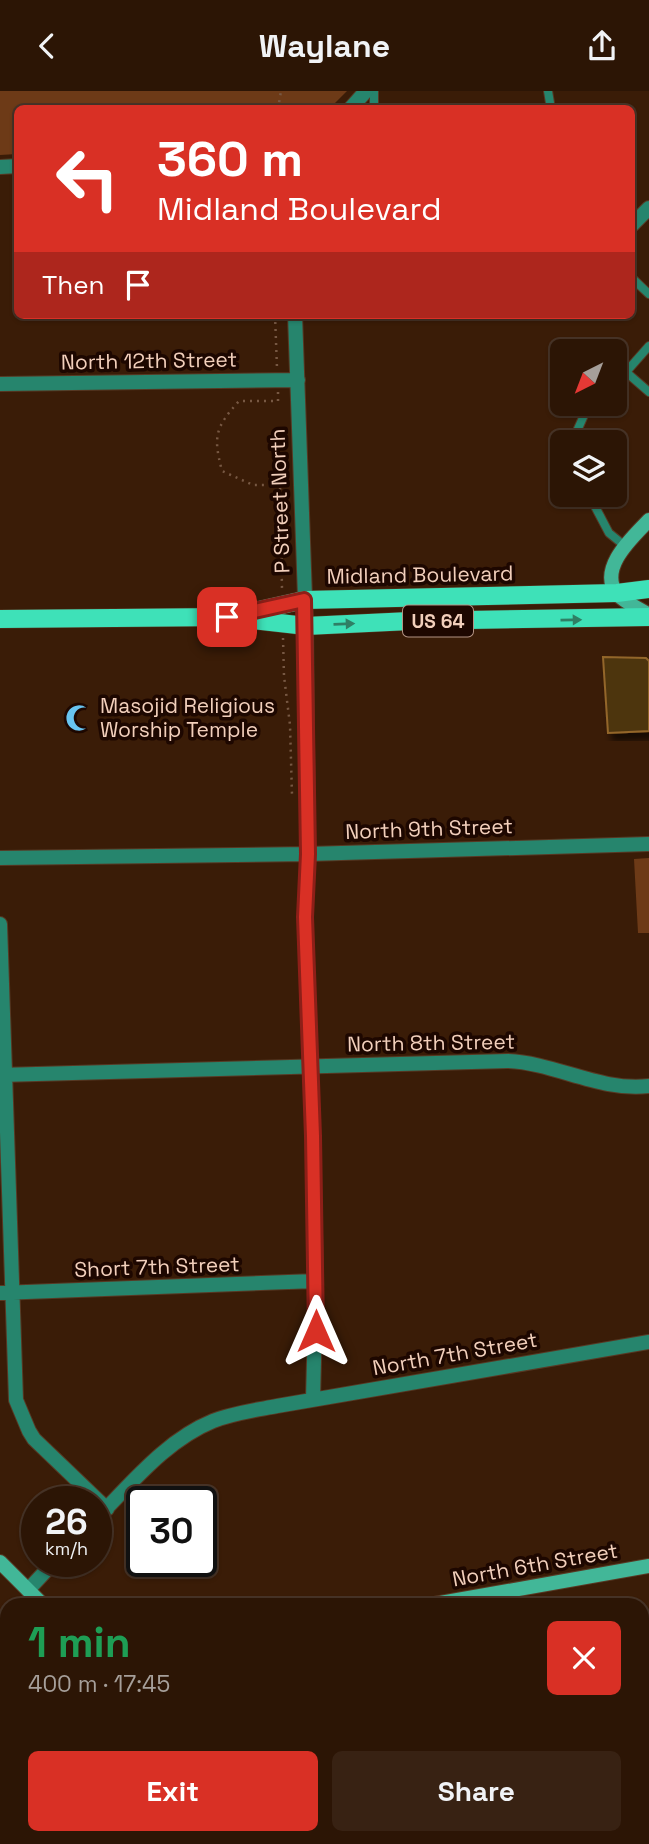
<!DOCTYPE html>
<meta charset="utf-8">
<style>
body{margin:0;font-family:"Space Grotesk",sans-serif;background:#382213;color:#f1f3f6;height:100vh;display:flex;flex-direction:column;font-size:26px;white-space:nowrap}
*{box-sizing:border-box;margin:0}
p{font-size:23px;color:#a69f9a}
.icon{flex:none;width:38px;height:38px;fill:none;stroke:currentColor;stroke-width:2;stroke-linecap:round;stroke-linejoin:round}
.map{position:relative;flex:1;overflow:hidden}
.drawer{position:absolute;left:0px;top:1507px;width:649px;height:247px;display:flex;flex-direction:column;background:#2c1505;border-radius:21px 21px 0 0;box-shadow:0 2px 5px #0004,0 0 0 2px #483427}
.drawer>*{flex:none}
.top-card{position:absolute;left:14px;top:14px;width:621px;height:214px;border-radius:10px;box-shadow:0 2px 5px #0004,0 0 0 2px #483427;background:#d93025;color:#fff;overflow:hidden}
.needle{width:46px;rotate:222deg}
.tools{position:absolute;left:550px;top:248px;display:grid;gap:14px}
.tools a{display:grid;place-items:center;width:77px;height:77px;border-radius:10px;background:#2c1505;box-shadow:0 2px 5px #0004,0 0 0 2px #483427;font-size:35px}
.speed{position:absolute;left:21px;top:1395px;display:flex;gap:14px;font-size:35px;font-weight:700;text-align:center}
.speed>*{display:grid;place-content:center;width:91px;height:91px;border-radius:50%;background:#2c1505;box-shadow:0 2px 5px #0004,0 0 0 2px #483427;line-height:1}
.speed small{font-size:18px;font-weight:400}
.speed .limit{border:4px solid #111;border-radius:10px;background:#fff;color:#111}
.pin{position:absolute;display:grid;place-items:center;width:60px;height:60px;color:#fff;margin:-30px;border-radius:14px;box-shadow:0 4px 10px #0006}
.me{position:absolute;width:77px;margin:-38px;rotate:0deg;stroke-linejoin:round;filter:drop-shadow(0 0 5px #0008)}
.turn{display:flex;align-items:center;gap:24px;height:147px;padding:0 28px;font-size:32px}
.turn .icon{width:91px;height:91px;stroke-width:2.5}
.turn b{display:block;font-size:49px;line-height:60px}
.then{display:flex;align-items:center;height:66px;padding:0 28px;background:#0003;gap:14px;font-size:26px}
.round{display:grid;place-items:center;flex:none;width:74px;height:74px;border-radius:10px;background:#382213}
.overview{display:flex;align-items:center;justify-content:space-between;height:119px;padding:0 28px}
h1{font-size:42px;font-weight:600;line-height:52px;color:#1e9e55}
.action{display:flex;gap:14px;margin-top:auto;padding:14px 28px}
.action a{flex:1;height:80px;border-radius:10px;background:#d93025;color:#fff;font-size:28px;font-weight:600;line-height:80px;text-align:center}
.action a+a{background:#382213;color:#f1f3f6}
header{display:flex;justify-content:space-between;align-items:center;height:91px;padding:0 28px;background:#2c1505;font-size:32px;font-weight:600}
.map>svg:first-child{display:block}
</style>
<header><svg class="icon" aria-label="back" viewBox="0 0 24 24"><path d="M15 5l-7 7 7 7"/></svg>Waylane<svg class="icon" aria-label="share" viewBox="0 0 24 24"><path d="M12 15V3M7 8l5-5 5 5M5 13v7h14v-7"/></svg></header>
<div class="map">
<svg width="649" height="1753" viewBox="0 0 649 1753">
<defs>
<filter id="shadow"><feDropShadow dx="4.5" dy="8" stdDeviation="3.5" flood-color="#0009"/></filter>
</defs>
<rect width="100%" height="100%" fill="#3a1c07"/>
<path fill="#6d3a17" d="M0,0H347L330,17L18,18L17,63L0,64Z
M649,767V842H638L634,768Z"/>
<path fill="#4d3411" stroke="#936629" stroke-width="2" filter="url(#shadow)" d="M603,566L646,567L649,570V640L608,642Z"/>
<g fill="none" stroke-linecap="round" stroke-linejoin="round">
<defs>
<path id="lane" d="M374,0V18
M548,0L551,18
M632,187L649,203
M649,255L626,281L649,301
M614,290L626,281
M578,352L577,340L589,313
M589,404L609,442L625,455"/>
<path id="street" d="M350,18L366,0
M0,76L18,75
M632,134L649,117
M295,224L306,535L308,763L305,826L313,1045L316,1190L313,1308
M0,293L298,289
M0,767L308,763L649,753
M0,833L16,1309L29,1340L34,1348L107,1418
M0,984L508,970C555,972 601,1001 649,995
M0,1202L316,1190
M96,1428C131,1393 166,1349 213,1330C233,1322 256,1319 277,1315L649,1251
M28,1499L55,1470
M642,1694L649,1693
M122,1746L133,1753
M296,1753L334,1746"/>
<path id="secondary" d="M649,429C634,445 597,477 617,503C624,511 640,518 649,524
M0,1471L43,1514
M429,1514L649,1475
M0,1547H7"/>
<path id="primary" d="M241,523L304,509L617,502L649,498
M0,528L227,526L306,535L410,530L649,526"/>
</defs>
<use href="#lane" stroke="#573924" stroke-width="10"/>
<use href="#street" stroke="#573924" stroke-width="16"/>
<use href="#secondary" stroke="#573924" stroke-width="16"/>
<use href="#primary" stroke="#573924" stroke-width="19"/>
<path stroke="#775843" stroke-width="2.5" stroke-dasharray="2 5" stroke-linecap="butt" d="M278,18L281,0
M275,224L277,277
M278,301V310H239C215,337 213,345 222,380L253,394H280L282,498
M283,547L284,585L290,634L292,704"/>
<use href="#lane" stroke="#26856d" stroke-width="8"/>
<use href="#street" stroke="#26856d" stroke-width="14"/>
<use href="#secondary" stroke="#42b798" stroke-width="14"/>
<use href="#primary" stroke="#3ee1b8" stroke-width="18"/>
</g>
<defs><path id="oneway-solid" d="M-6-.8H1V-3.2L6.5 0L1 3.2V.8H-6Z" transform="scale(1.75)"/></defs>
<g fill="#2f7f65">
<use href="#oneway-solid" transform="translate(571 529) rotate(-1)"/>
<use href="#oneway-solid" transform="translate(344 533) rotate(-2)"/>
</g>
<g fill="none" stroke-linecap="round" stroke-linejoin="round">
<defs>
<path id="route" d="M227,526L304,509L308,763L305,826L313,1045L316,1240"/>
</defs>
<use href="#route" stroke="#8d1f18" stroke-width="18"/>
<use href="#route" stroke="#d93025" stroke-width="12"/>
</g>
<defs>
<symbol id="mosque-bare" viewBox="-9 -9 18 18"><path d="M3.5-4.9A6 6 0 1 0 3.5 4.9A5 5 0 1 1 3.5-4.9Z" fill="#68c4f0" stroke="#1d0700" stroke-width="2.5" paint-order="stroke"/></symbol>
</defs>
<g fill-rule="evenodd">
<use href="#mosque-bare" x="60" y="608" width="38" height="38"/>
</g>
<g text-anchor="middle" stroke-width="7" stroke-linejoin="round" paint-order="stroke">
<rect fill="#1d0700" stroke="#b29383" stroke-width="2" x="403" y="514.5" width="70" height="31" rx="5"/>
<g font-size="19" font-weight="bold" fill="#f2cfbb">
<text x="438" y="537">US 64</text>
</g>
<g font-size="21" fill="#f2cfbb" stroke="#1d0700">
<text transform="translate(149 270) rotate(-1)" y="7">North 12th Street</text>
<text transform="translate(280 410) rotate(-92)" y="7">P Street North</text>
<text transform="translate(420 484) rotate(-1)" y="7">Midland Boulevard</text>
<text transform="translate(429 738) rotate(-2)" y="7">North 9th Street</text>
<text transform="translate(431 952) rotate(-1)" y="7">North 8th Street</text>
<text transform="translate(157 1176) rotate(-2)" y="7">Short 7th Street</text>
<text transform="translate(455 1263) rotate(-10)" y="7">North 7th Street</text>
<text transform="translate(535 1474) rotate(-10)" y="7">North 6th Street</text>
</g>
<g font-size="21" fill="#f2cfbb" stroke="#1d0700" text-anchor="start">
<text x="100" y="622">Masojid Religious<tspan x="100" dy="24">Worship Temple</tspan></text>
</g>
</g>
</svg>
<div class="tools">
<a><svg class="needle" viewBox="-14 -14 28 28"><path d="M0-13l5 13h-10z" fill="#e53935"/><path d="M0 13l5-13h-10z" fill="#a69f9a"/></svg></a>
<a><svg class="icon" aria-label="layers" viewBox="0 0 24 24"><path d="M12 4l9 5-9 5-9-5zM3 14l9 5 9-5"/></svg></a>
</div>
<div class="speed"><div>26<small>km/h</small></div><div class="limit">30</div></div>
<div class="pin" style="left:227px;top:526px;background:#d93025"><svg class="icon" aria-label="arrive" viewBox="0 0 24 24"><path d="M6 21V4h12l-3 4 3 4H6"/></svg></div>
<svg class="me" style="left:316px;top:1240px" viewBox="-20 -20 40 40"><path d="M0-17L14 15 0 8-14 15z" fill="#d93025" stroke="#fff" stroke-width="4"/></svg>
<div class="top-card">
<div class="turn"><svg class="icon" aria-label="left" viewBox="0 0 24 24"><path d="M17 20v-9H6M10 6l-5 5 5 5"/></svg><div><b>360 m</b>Midland Boulevard</div></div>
<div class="then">Then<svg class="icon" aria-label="arrive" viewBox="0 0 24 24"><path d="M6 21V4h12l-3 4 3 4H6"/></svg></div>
</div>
<section class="drawer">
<div class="overview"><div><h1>1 min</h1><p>400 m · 17:45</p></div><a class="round" style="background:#d93025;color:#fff"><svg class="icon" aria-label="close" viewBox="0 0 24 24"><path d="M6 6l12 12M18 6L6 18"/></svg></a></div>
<div class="action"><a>Exit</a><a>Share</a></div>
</section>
</div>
